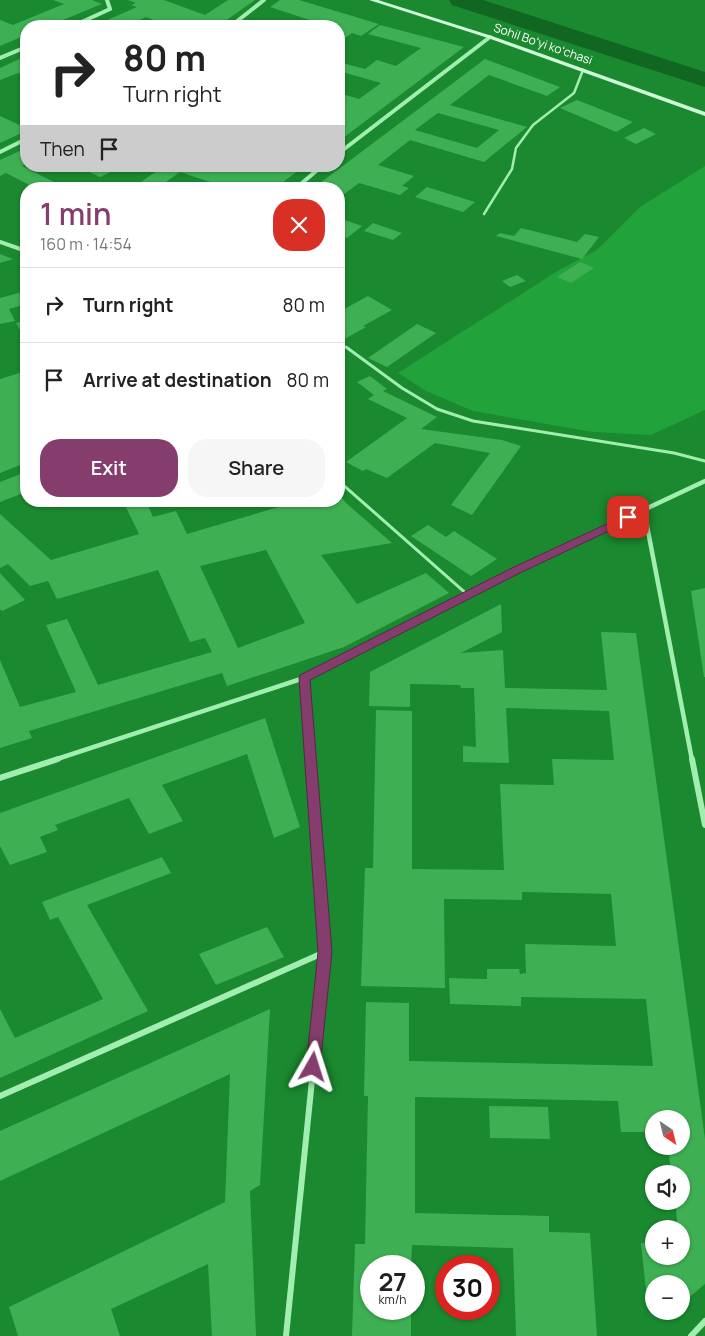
<!DOCTYPE html>
<meta charset="utf-8">
<style>
body{margin:0;font-family:Manrope,sans-serif;background:#f6f6f6;color:#222;height:100vh;display:flex;flex-direction:column;font-size:19px;white-space:nowrap}
*{box-sizing:border-box;margin:0}
p{font-size:16px;color:#767676}
.icon{flex:none;width:28px;height:28px;fill:none;stroke:currentColor;stroke-width:2;stroke-linecap:round;stroke-linejoin:round}
.map{position:relative;flex:1;overflow:hidden}
.details{position:absolute;left:20px;top:182px;width:325px;height:325px;display:flex;flex-direction:column;background:#fff;border-radius:20px;box-shadow:0 1px 4px #0004}
.details>*{flex:none}
.guide{position:absolute;left:20px;top:20px;width:325px;height:152px;border-radius:20px;box-shadow:0 1px 4px #0004;background:#fff;color:#222;overflow:hidden}
.needle{width:32px;rotate:145deg}
.fabs{position:absolute;left:645px;top:1110px;display:grid;gap:10px}
.fabs a{display:grid;place-items:center;width:45px;height:45px;border-radius:50%;background:#fff;box-shadow:0 1px 4px #0004;font-size:25px}
.speed{position:absolute;left:360px;top:1255px;display:flex;gap:10px;font-size:25px;font-weight:700;text-align:center}
.speed>*{display:grid;place-content:center;width:65px;height:65px;border-radius:50%;background:#fff;box-shadow:0 1px 4px #0004;line-height:1}
.speed small{font-size:12px;font-weight:400}
.speed .limit{border:8px solid #d22;background:#fff;color:#111}
.pin{position:absolute;display:grid;place-items:center;width:42px;height:42px;color:#fff;margin:-21px;border-radius:10px;box-shadow:0 2px 8px #0006}
.me{position:absolute;width:55px;margin:-28px;rotate:6deg;stroke-linejoin:round;filter:drop-shadow(0 0 4px #0008)}
.turn{display:flex;align-items:center;gap:18px;height:105px;padding:0 20px;font-size:22px}
.turn .icon{width:65px;height:65px;stroke-width:2.5}
.turn b{display:block;font-size:35px;line-height:42px}
.then{display:flex;align-items:center;height:48px;padding:0 20px;background:#0003;gap:10px;font-size:19px}
.round{display:grid;place-items:center;flex:none;width:52px;height:52px;border-radius:20px;background:#f6f6f6}
.head{display:flex;align-items:center;justify-content:space-between;height:85px;padding:0 20px}
h1{font-size:30px;font-weight:600;line-height:38px;color:#853d6d}
.primary-button{display:flex;gap:10px;margin-top:auto;padding:10px 20px}
.primary-button a{flex:1;height:58px;border-radius:20px;background:#853d6d;color:#fff;font-size:20px;font-weight:600;line-height:58px;text-align:center}
.primary-button a+a{background:#f6f6f6;color:#222}
ul{padding:0;list-style:none}
li{display:flex;align-items:center;gap:15px;height:75px;padding:0 20px;border-top:1px solid #e0e0e0}
li div{flex:1}
li b{display:block;font-size:19px}
li em{font-style:normal}
.map>svg:first-child{display:block}
</style>
<div class="map">
<svg width="705" height="1336" viewBox="0 0 705 1336">
<rect width="100%" height="100%" fill="#1a892f"/>
<path fill="#22a23a" d="M705,166V410L651,435L592,432L473,411L426,391L398,373L559,270L597,250L640,207Z"/>
<g fill="none" stroke-linecap="round" stroke-linejoin="round">
<path fill="#116722" fill-rule="evenodd" d="M449,0H483L705,72V87L452,5Z"/>
</g>
<path fill="#3eb053" fill-rule="evenodd" d="M53,0H92L102,4L48,26H26V35L0,46V20L13,25L64,4Z
M128,0H164L205,15L228,0H255L218,26H169L146,17L126,26H94L137,7L131,5L136,3Z
M280,0H299L379,24L361,36L352,33L339,42V26H328L270,7Z
M380,25L464,47L339,141V121L344,117L339,116V93L359,99L381,83L339,71V62L365,69L377,60L396,66L421,48L368,34Z
M26,56V76L18,73L0,80V68Z
M485,59L560,87L547,96L489,75L450,105L527,127L484,162L410,140L378,165L414,176L402,186L409,188L400,195L359,183L339,198V189H312ZM438,113L499,130L477,148L415,130Z
M577,100L633,122L616,132L560,108Z
M0,116L26,128V131L0,143Z
M644,128L656,134L636,144L624,138Z
M26,148V164L22,166L68,189H37L6,173L0,176V160Z
M97,166H123L100,177L87,171Z
M164,166H249L258,169L263,166H304L274,189H231L180,172L156,189H131Z
M427,187L475,202L463,212L415,197Z
M339,218L362,226L347,238L339,235Z
M373,223L402,233L393,240L364,231Z
M521,228L577,242L585,234L599,237L582,259L496,236L500,233L514,236Z
M0,254L13,259L0,263Z
M580,262L594,268L571,283L557,277Z
M517,275L526,281L510,287L502,281Z
M26,291V304L9,309L15,321L0,324V298Z
M368,296L392,310L363,326L366,327L339,342V312Z
M26,320V341L16,323Z
M417,324L436,333L387,367L368,358Z
M26,371V457L21,459L23,464L0,473V379Z
M370,376L387,389L383,391L437,417L421,429L502,440L521,446L472,515L451,505L490,453L435,443L387,478L366,469L363,471L346,462L407,418L368,399L374,395L357,382Z
M26,472V492L0,502V482Z
M339,494L346,503L392,543L321,555L357,604L426,573L449,593L344,647L227,686L222,673L29,731L32,738L0,748V660L20,707L76,692L46,625L67,619L98,685L212,652L205,638L190,642L158,570L57,599L48,581L30,586L8,564L0,568V514L51,560L139,534L123,501H146L153,517L176,511L187,534L299,501H339ZM266,550L305,623L238,648L200,566Z
M428,525L446,537L454,531L497,559L471,576L411,536Z
M0,573L25,600L2,611L0,609Z
M705,588V677H704L691,591Z
M501,604L502,632L461,653L503,650L505,688L607,690L601,632L636,633L705,1139V1284L687,1299H681V1284H654V1299H647L641,1243L654,1244V1256H681V1229H678L675,1201H681V1174H671L668,1146H681V1119H654V1132H621L618,1101L415,1097V1213L549,1216V1232L590,1233L597,1336H516L513,1248L412,1245L411,1266H371V1309H411V1336H352L355,1244H365L368,1096H364L366,1002L409,1003V1061L653,1066L646,999L521,997V1006L450,1004L449,978L487,979V969H519L520,974L526,973L525,944L616,946L611,894L522,892V900L444,899L445,988L361,986L365,868H373L376,710L412,711V869L504,870L500,784L554,785L552,759L614,760L609,711L506,708L509,763L463,762V746L476,747L474,688H461L460,685L410,684V707L369,706L370,672Z
M265,718L300,827L274,838L247,754L162,785L183,821L149,834L129,798L55,825L58,830L40,837L47,852L10,865L0,846V813Z
M162,857L171,873L87,905L148,1011L0,1078V1009L15,1038L103,999L58,917L50,920L42,902Z
M267,927L284,957L216,985L199,954Z
M270,1009L260,1185L250,1191L256,1336H212L208,1264L111,1309L120,1336H18L9,1307L225,1202L230,1074L0,1181V1131Z
M489,1106L548,1107L550,1139L490,1138Z"/>
<g fill="none" stroke-linecap="round" stroke-linejoin="round">
<path stroke="#a2edb0" stroke-width="2.5" d="M484,214L512,169L516,148L533,125L574,93L583,70"/>
<path stroke="#a2edb0" stroke-width="3" d="M346,347L402,388L437,409L473,421L674,453L705,461
M341,483L468,595"/>
<path stroke="#a2edb0" stroke-width="4" d="M73,26L110,9L107,0
M231,26L264,0
M0,58L26,47
M0,152L26,139
M339,153L490,37
M295,189L322,166
M0,242L26,251"/>
<path stroke="#a2edb0" stroke-width="4.5" d="M644,510L692,760
M304,678L310,760
M54,760L304,678L516,570L705,481"/>
<path stroke="#a2edb0" stroke-width="6" d="M692,759L705,825
M0,778L58,759
M0,1096L325,952
M286,1336L325,952L310,759
M691,1336L705,1321"/>
<path fill="#cff9d7" fill-rule="evenodd" d="M369,0H378L492,36L705,112V116L488,38Z"/>
</g>
<path fill="#853d6d" stroke="#562847" d="M628,514L632,515L634,517L632,520L520,573L310,680L332,952L320,1067L318,1072L313,1073L308,1072L306,1067L318,952L299,678L300,675L512,568Z"/>
<g text-anchor="middle" stroke-width="5" stroke-linejoin="round" paint-order="stroke">
<g font-size="12" fill="#fff" stroke="#1a892f">
<text transform="translate(543 44) rotate(19)" y="4">Sohil Boʻyi koʻchasi</text>
</g>
</g>
</svg>
<div class="fabs">
<a><svg class="needle" viewBox="-14 -14 28 28"><path d="M0-13l5 13h-10z" fill="#e53935"/><path d="M0 13l5-13h-10z" fill="#767676"/></svg></a>
<a><svg class="icon" aria-label="sound" viewBox="0 0 24 24"><path d="M4 9h4l5-4v14l-5-4H4zM17 9q2 3 0 6"/></svg></a>
<a>+</a>
<a>−</a>
</div>
<div class="speed"><div>27<small>km/h</small></div><div class="limit">30</div></div>
<div class="pin" style="left:628px;top:517px;background:#d93025"><svg class="icon" aria-label="arrive" viewBox="0 0 24 24"><path d="M6 21V4h12l-3 4 3 4H6"/></svg></div>
<svg class="me" style="left:313px;top:1067px" viewBox="-20 -20 40 40"><path d="M0-17L14 15 0 8-14 15z" fill="#853d6d" stroke="#fff" stroke-width="4"/></svg>
<div class="guide">
<div class="turn"><svg class="icon" aria-label="right" viewBox="0 0 24 24"><path d="M7 20v-9h11M14 6l5 5-5 5"/></svg><div><b>80 m</b>Turn right</div></div>
<div class="then">Then<svg class="icon" aria-label="arrive" viewBox="0 0 24 24"><path d="M6 21V4h12l-3 4 3 4H6"/></svg></div>
</div>
<section class="details">
<div class="head"><div><h1>1 min</h1><p>160 m · 14:54</p></div><a class="round" style="background:#d93025;color:#fff"><svg class="icon" aria-label="close" viewBox="0 0 24 24"><path d="M6 6l12 12M18 6L6 18"/></svg></a></div>
<ul>
<li><svg class="icon" aria-label="right" viewBox="0 0 24 24"><path d="M7 20v-9h11M14 6l5 5-5 5"/></svg><div><b>Turn right</b></div><em>80 m</em></li>
<li><svg class="icon" aria-label="arrive" viewBox="0 0 24 24"><path d="M6 21V4h12l-3 4 3 4H6"/></svg><div><b>Arrive at destination</b></div><em>80 m</em></li>
</ul>
<div class="primary-button"><a>Exit</a><a>Share</a></div>
</section>
</div>
